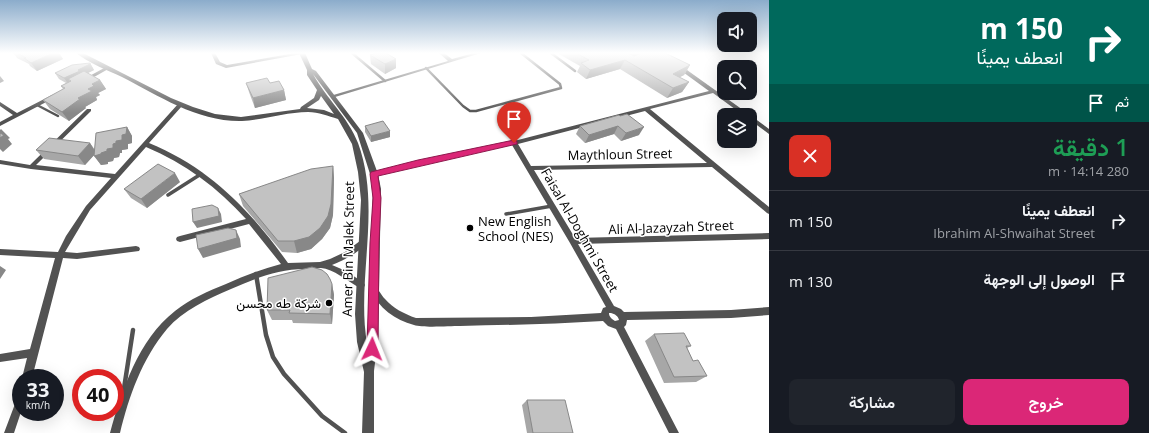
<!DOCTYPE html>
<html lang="ar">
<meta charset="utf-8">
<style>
body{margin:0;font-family:"Open Sans",Vazirmatn,sans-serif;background:#20242c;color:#f1f3f6;direction:rtl;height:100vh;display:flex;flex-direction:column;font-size:15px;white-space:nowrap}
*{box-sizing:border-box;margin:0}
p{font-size:13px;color:#9ea1a6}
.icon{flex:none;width:22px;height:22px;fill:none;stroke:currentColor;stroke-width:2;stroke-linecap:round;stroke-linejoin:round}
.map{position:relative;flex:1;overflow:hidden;direction:ltr}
.sheet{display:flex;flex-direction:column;background:#171b24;width:380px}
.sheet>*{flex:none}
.top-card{background:#00695c;color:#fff;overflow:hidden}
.tools{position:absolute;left:717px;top:12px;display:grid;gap:8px}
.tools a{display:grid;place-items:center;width:40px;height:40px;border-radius:8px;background:#171b24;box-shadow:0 4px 16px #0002;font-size:20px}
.speed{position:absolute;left:12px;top:369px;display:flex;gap:8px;font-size:20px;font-weight:700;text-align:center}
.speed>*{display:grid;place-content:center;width:52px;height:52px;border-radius:50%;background:#171b24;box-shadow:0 4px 16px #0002;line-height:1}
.speed small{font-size:10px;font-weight:400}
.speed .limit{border:6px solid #d22;background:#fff;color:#111}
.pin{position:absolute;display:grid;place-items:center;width:34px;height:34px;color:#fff;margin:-41px -17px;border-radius:50% 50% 50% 0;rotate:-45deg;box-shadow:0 0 4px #0007}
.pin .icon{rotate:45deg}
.me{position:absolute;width:44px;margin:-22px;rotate:2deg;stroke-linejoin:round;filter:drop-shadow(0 0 3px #0008)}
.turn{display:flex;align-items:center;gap:14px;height:84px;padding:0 20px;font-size:18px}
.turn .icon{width:52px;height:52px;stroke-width:2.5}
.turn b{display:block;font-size:28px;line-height:34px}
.then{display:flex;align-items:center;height:38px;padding:0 20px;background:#0003;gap:8px;font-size:15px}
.round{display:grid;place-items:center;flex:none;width:42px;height:42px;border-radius:8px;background:#20242c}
.headline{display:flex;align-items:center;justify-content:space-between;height:68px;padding:0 20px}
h1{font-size:24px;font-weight:600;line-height:30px;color:#1e9e55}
.button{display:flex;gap:8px;margin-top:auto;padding:8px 20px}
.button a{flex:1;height:46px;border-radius:8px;background:#db2777;color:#fff;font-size:16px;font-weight:600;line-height:46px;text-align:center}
.button a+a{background:#20242c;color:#f1f3f6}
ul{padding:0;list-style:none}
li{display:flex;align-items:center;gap:12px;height:60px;padding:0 20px;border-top:1px solid #363941}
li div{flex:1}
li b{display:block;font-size:15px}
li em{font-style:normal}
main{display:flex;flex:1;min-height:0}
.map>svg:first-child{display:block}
</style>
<main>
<section class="sheet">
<div class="top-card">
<div class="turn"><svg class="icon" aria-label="right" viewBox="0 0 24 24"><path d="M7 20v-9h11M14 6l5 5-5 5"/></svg><div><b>150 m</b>انعطف يمينًا</div></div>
<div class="then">ثم<svg class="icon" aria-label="arrive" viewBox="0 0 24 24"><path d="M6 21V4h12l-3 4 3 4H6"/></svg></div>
</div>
<div class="headline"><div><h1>1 دقيقة</h1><p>280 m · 14:14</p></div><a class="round" style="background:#d93025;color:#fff"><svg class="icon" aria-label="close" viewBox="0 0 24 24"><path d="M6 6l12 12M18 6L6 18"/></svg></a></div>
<ul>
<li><svg class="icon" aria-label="right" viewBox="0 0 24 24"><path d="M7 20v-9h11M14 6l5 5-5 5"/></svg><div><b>انعطف يمينًا</b><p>Ibrahim Al-Shwaihat Street</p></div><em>150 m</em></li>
<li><svg class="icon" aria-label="arrive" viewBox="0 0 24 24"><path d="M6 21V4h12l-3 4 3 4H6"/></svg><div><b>الوصول إلى الوجهة</b></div><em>130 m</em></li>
</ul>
<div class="button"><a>خروج</a><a>مشاركة</a></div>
</section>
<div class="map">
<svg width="769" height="433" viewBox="0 0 769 433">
<rect width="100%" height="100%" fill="#fff"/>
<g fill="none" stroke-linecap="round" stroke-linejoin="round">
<path stroke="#525252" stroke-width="2.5" d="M352,53L385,81
M551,53L575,71
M426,68L463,106L470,111H476L561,88L560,84L521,53
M37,105L58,116"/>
<path stroke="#525252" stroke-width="3.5" d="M168,195L201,174
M506,214L552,206"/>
<path stroke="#525252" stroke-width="4.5" d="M256,274L266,335L273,357L284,374L322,416L345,433
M123,395L133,330"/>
<path fill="#525252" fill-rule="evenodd" d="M211,53H215L220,62L227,65L295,53H304L302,54L226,68L216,64Z
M439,53H444L452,59L474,53H481L335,97H331L330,96L448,61Z
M676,65H680L750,115H743L713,93L650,109L769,207V214L767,213L712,167L534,170L575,238L769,233V239L578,244L614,306L621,309L624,312L731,310L769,307V315L731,318L627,320L626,325L624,327L679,433H669L616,329L608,326L603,321C555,324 508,325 460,326C449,326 423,328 414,325C395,320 379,308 370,290L371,287L374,286C379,289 381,295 385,299C393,308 404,314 416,318L531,317L601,313L603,308L606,307L570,243L512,145L418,165L374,176L371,174L374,172L418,161L514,141L709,91L676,67ZM645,111L707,163L531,166L518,144ZM609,313H611C615,314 618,316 619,320L615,321C612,319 609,317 609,313Z
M106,67L110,68L87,81L85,82L82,80Z
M52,95L54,96V98L0,126V122L13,115L0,106V102L17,113Z
M180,103L183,105L182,106L149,143C210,168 250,210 288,263L320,262L330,259L345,252L360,241L363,240L366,241L367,243C360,252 342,261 332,265L346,271L364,283L365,285L364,287L361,288L358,287C348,281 333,269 321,268C317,268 313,269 309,269C280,268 256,278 231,289C208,299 183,310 167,329C142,359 129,396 120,433H110C122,390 138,340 175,311C190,299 208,291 226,284C244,276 262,269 281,264L249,224L180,242L177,241L176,239L177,237L180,236L246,219C218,188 185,163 146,147L90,210L65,252L77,253L136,246L139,247L140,249L139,251L77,259L63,258L32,378H22L27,358L0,362V354L30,349L55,258L0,255V249L58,252L66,236L86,206L111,178L31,169L0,164V160L30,165L87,109H91V111L36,165L115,174L178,104Z
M750,115L769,129V134L750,120Z
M21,394V412L14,433H4L18,396Z"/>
<path fill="#525252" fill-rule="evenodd" d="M76,53H83L171,98L193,107L215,114L241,117L300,109L301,107L314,98L317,90L307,75V70L299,53H305L312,69L316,71L363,133L378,174L381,189L378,338L374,371V433H362L364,372L357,342L355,314L361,200L358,172L352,144L338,119C328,116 319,112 308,112C286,112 264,120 242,121C198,122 159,96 122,77C109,71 87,62 76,53ZM313,74L357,133L370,174L373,189L367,344C356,278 382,208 358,143C348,117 326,98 313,74ZM321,96L334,114L324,110L307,108L319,100Z"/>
</g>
<path fill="#a7a7a7" d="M12,53H59L63,59L37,71L30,66L29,64L17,58L15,55Z
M557,53H667H666L690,65L684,75L680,77L689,82L682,92L667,98L620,69L586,79L577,72L580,66Z
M370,55L396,68L385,74L371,64Z
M90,63L94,70L88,73L100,80L106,89L98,93L100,95L96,97L97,100L85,107L86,108L69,121L50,109L43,100L63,89L61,86L66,83L59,79L55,73Z
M246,83H270L284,90L286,100L255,108L249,92Z
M619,115L639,135L621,141L614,134L585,143L576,134L580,126Z
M365,126L390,137L371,142L365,132Z
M127,127L132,136V143L128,144V149L122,150V153H120L119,157L114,158L113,161L108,162V164L101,165L94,155L85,165L44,159L36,150L90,143L95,150Z
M333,166L334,178L333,215L330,228L322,239L311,249L297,253L282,252L243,206L239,194Z
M180,182L147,208L131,198L124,189Z
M332,284L334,295L332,324L293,323L292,320H272L267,310Z
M654,334L691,346L687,348L693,361L707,376L696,382L664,383L645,341Z
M527,400L573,433H527L522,405Z"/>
<path fill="#888" d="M53,53H59L63,59L37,71L31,63Z
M634,53H647L630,60Z
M396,59V68L385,74V64Z
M625,60L620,69L586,79L590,70Z
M90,63L94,70L71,81L68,79L71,83L69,85L64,78Z
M690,65L684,75L668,83L673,74Z
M0,76L4,81L0,83Z
M100,80L106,89L98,93L100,95L96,97L97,100L85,107L86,108L69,121L62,112L88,89L92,84Z
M689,82L682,92L667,98L673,88Z
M284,90L286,100L255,108L253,98Z
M618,126L614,134L585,143L589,135Z
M127,127L132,136V143L128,144V149L122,150V153H120L119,157L114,158L113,161L108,162V164L101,165L94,156L107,149L113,144L122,135Z
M644,127L639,135L621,141L626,133Z
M1,129L10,138L8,139L12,144L3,152L0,149V130Z
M390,131V137L371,142V136Z
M90,143L96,153L85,165L78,156Z
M333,166L334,178L333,215L330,228L322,239L311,249L297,253L294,241Z
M175,173L180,182L147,208L141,199Z
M218,208L221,214L222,222L197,228L193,222Z
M236,230L240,239L241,247L203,258L198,249Z
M0,266L6,270L0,279Z
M332,284L334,295L332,324L330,314Z"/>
<path fill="#c2c2c2" stroke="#888" d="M17,53H53L31,63L24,58H26Z
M375,53H386L396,59L385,64L370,55Z
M576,53H628L634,56L643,53H665L690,65L673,74L689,82L673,88L625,60L590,70L581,63L589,60Z
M90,63V64L78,70L80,71L64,78L55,73L72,65Z
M84,71L100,80L92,84L94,86L88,89L92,91L78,98L80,99L62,112L43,100L65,88L61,86L71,81L68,79Z
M267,78L270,83L279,81L284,90L253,98L246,83Z
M627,114L644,127L626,133L618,126L589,135L580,126L619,115L620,116Z
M383,121L390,131L371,136L365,126Z
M127,127L126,134L122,135V140L116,141V143L113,144V148L107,149V151L101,153V154L94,156L96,133Z
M0,133L4,135L0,138Z
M49,138L90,143L78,156L36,150Z
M158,164L175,173L141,199L124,189Z
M333,166L331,204L328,216L320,228L309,237L294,241H278L239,194L311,169Z
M212,205L218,208L219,216L193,222L192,209Z
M228,228L236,230L237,238L198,249L196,235Z
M312,267L322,270L327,274L330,279L332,284L330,314L289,313L290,310H267L268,278Z
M684,333L691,346H686L693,361L698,360L707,376L674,377L654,334Z
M527,400H565L573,433H533Z"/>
<linearGradient id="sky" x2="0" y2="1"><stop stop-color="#8baccb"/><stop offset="0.47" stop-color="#fff"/><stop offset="1" stop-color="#fff" stop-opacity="0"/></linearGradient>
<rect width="769" height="113" fill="url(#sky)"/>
<path fill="#db2777" stroke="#8e194d" d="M514,140L517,141V144L378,176L381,198L379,243L378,349L376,353L372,354L368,353L367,349L370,243L373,198L370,174L371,172L418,160Z"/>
<g fill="#000" stroke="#fff" stroke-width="1.5">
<circle cx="470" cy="228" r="4"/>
<circle cx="329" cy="303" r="4"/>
</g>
<g text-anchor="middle" stroke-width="3" stroke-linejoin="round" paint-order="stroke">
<g font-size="13" fill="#000" stroke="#fff">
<text transform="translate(620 154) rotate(-1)" y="5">Maythloun Street</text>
<text transform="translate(671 227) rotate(-2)" y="5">Ali Al-Jazayzah Street</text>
<text transform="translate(580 230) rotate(60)" y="5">Faisal Al-Doghmi Street</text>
<text transform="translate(348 249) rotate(-89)" y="5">Amer Bin Malek Street</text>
</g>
<g font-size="13" fill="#000" stroke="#fff" text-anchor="start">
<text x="478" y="226">New English<tspan x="478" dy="15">School (NES)</tspan></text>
<text x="321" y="308" text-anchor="end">شركة طه محسن</text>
</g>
</g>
</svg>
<div class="tools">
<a><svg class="icon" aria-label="sound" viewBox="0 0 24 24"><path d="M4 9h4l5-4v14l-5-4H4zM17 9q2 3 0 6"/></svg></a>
<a><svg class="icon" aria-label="search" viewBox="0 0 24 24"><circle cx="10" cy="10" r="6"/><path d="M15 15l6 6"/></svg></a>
<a><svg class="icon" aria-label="layers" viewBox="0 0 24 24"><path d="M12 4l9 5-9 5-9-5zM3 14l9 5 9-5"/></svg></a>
</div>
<div class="speed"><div>33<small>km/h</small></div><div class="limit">40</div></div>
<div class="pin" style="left:514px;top:143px;background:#d93025"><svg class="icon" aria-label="arrive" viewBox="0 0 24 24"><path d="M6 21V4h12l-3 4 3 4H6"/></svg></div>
<svg class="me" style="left:372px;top:349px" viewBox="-20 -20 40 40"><path d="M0-17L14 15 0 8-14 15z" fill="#db2777" stroke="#fff" stroke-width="4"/></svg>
</div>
</main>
